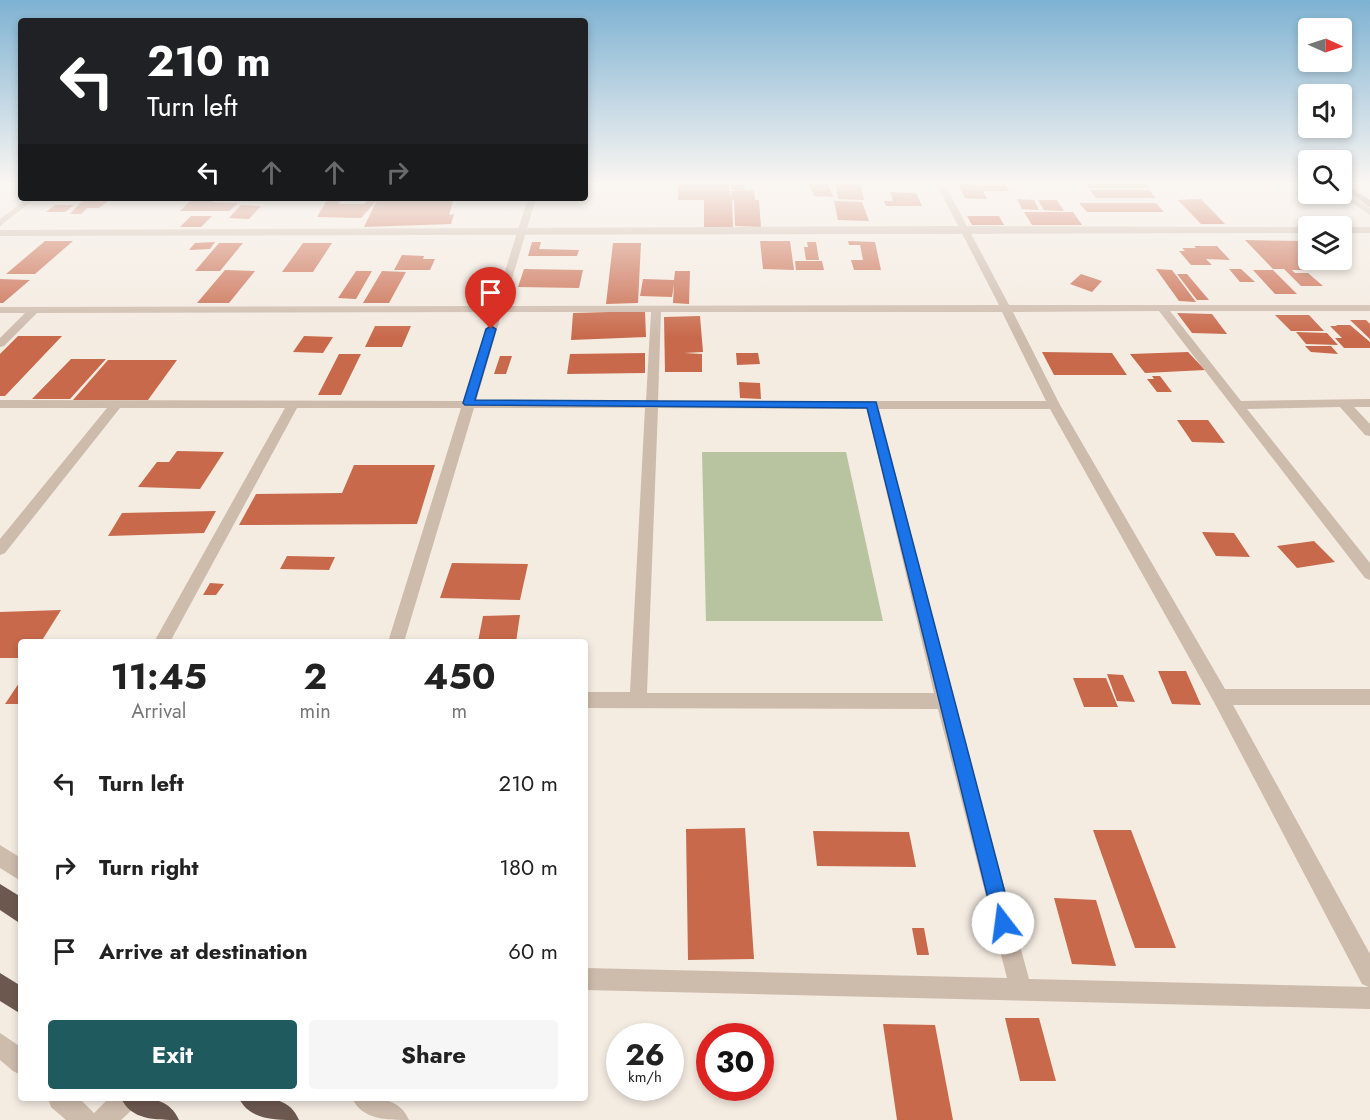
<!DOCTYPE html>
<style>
body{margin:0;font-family:Jost,sans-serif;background:#f6f6f6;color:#222;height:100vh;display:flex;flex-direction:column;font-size:22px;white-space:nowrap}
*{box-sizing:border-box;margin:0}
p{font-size:20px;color:#767676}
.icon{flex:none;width:33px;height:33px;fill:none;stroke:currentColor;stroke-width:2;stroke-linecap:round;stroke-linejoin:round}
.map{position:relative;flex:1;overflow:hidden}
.drawer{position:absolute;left:18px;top:639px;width:570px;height:462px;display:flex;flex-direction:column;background:#fff;border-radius:6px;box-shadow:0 3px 9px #0003}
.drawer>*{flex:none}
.top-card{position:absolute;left:18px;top:18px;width:570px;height:183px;border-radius:6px;box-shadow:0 3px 9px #0003;background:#202124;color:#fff;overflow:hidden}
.needle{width:39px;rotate:93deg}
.controls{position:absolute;left:1298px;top:18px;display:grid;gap:12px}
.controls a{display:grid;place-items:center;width:54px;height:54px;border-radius:6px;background:#fff;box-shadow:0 3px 9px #0003;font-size:30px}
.speed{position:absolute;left:606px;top:1023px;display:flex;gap:12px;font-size:30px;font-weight:700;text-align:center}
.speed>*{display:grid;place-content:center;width:78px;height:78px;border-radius:50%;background:#fff;box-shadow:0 3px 9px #0003;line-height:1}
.speed small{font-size:15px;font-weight:400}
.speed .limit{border:9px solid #d22;background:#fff;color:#111}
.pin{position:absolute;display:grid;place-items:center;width:51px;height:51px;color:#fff;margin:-62px -26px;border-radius:50% 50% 50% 0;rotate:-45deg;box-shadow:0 0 6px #0007}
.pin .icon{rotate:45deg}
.me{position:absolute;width:66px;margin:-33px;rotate:345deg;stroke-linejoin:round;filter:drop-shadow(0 0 4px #0008)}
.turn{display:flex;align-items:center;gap:21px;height:126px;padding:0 30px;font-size:27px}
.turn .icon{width:78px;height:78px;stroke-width:2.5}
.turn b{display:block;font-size:42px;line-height:51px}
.lanes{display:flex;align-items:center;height:57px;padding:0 30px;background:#0003;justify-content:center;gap:30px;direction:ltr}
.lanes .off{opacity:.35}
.eta{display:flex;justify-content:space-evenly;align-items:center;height:102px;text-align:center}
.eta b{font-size:36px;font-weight:700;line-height:42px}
.cta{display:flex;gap:12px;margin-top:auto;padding:12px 30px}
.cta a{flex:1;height:69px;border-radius:6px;background:#1f5a5e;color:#fff;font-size:24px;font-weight:700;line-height:69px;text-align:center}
.cta a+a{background:#f6f6f6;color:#222}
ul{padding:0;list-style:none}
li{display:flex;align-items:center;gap:18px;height:84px;padding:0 30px}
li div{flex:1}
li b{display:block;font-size:22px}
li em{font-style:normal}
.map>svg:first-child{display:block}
</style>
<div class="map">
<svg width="1370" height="1120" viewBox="0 0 1370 1120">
<rect width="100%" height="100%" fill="#f4ebe1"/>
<path fill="#b8c4a0" d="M702,452H846L883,621H706Z"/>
<path fill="#c8694b" d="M678,181H727L732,200L733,228L704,227V200H678Z
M729,181H743L745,190H732Z
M808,181H827L833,197L814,196Z
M835,181H860L864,200L838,199Z
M978,181H1004L1009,191H983L987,199L965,198L958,184L980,185Z
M1084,181H1145L1150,188H1089Z
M754,190L755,200H759L761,227L735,226L734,200H732L731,191Z
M1090,190H1149L1156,198H1096Z
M890,192L916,193L922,206H886L884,201H893Z
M193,198H216L212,202L238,203L229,211H180Z
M454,198L449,215L454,214L451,224L364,227L377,200Z
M1017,199L1034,200L1039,210L1022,209Z
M1201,199L1225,224H1201L1178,200Z
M327,200H342L338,204H364L368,200H377L361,218L317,217Z
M1038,200H1057L1064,211L1044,210Z
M82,201H108L99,208H87L81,214H70Z
M834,201L862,202L869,221L838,220Z
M1079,203H1156L1164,212H1087Z
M55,205H74L65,212H46Z
M241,205L261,206L249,219L229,218Z
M1024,212H1073L1082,225H1032Z
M191,216H212L201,227H180Z
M967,216H999L1004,225H972Z
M1245,240L1304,241L1308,244V260H1325L1336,270H1292L1295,273H1308L1323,286H1301L1284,269H1273Z
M45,241H73L35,274H6Z
M760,241H790L794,270L763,269Z
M848,241L875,242L881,270H854L851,260H863L860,245H849Z
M215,242L210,249L189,250L195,243Z
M532,242H541L539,249L579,250L577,256H528Z
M807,242H816L819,260H806L804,247H808Z
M219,243H243L220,271H195Z
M303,243H332L313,272H282Z
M613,243H641L638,303L606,304Z
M1194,246H1217L1230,260L1206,259L1212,265H1191L1179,251H1185L1182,248H1196Z
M402,255L424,256L423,259H435L430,270H394Z
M795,261H822L824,270H796Z
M524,269L583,270L579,288L518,287Z
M1156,269L1172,270L1196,302L1179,301Z
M1229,269H1241L1255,282H1240Z
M225,270L255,271L229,303H197Z
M1253,270H1273L1297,294H1275Z
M356,271H372L356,299L338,298Z
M382,271L406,272L389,303H363Z
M675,271H690L689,304L673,303L674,284L672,297L640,296L643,279L674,280Z
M1081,274L1102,281L1092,292L1070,284Z
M1177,274H1187L1209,300H1197Z
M0,279L30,280L3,303H0Z
M645,311L646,337L571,340L573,313Z
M1177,313L1212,314L1227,334L1192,333Z
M1275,315H1309L1324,331H1291Z
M700,316L703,352L684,353L702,354V372H665L664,317Z
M1350,320H1366L1370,324V339Z
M1336,325H1350L1370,342V348H1344L1335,338H1342L1330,326H1337Z
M375,326H411L402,347H365Z
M1296,332L1327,333L1338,345L1306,344Z
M18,336H62L5,396H0V354Z
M304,336L333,337L323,353L293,352Z
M1305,346H1331L1338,354L1311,352Z
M1042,352L1112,353L1127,375H1054Z
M1188,352L1205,370L1145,373L1130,354Z
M645,353V373L567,374L570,354Z
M736,353H758L760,364L737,365Z
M339,354H361L341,395H318Z
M500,356H512L506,374H494Z
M71,359H106L70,399H32Z
M108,360H177L148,400H73Z
M1152,376H1160L1172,392H1157L1147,379H1154Z
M739,382L760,383L761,399L740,398Z
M1177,420H1208L1225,443L1192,442Z
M177,451L224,452L200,489L138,487L157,462H169Z
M354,465H435L417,524L239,525L256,494L342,493Z
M216,511L204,533L108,536L122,513Z
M1202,532L1234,533L1250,557L1216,556Z
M1314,541L1335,562L1297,568L1277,546Z
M287,556L335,557L329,570L280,569Z
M452,563L528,564L520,600L440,598Z
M210,583L224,584L216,595H203Z
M61,610L41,642H21V658H0V612Z
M520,615L516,642H478L483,616Z
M1158,671H1186L1201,705L1172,704Z
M1107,674L1123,675L1135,702L1117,701Z
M1073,678H1106L1118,707H1084Z
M21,680V704H5Z
M745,828L754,959L688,960L686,829Z
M1093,830H1131L1176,948H1135Z
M813,831L909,832L916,867L817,866Z
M1054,898L1096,900L1116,966L1072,964Z
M912,928H924L929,955H917Z
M1005,1018H1039L1056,1081H1020Z
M883,1024L935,1025L953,1120H897Z"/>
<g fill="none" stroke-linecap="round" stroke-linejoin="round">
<path fill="#cdbbac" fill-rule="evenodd" d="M935,181H943L1009,305H1370V311H1170L1241,401L1370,399V407H1354L1370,424V436L1365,435L1340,407L1247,409L1370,563V580L1365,578L1159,311L1013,312L1060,405L1225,689H1370V705H1233L1370,954V1009L585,990V968L1007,978L938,709L585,708V692H630L645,408H474L404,642H388L461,408H297L170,642H154L285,408H120L5,553L0,555V539L107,408H0V400L464,401L492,312L37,313L4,346L0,347V338L25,313H0V307L494,306L528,198H536L504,306L999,305ZM502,312H651L646,401H476ZM661,312H1002L1046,401H658ZM658,408L867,409L934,693H647ZM879,409H1050L1214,702L1362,984L1369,987L1029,979L954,701Z
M1363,181H1370V186Z
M1341,188L1370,208V215L1339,194H1341Z
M27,198H36L0,226V219Z
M0,845L21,858V881L0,868Z
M0,1033L21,1047V1075L13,1071L0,1060Z
M48,1098H79L94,1113L109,1098H138L135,1107L121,1120H66L51,1107Z
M352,1098C374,1098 399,1096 409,1120C387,1120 362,1120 352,1098Z"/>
<path fill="#cdbbac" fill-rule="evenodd" d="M966,226L1308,227V233L0,236V230Z
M1341,227H1370V233H1341Z"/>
<path fill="#a18a7d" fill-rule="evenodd" d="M1341,181L1370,200V207L1341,187Z"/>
<path fill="#6c584f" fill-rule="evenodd" d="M0,884L21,897V924L0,910Z
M0,973L21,986V1014L0,1001Z
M121,1098C144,1098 168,1095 179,1120C155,1120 131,1120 121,1098Z
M239,1098C262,1098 288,1094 299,1120C275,1120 249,1120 239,1098Z"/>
</g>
<linearGradient id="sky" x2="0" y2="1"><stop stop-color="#7eb2d2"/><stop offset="0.54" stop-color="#faf6f2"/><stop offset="1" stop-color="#faf6f2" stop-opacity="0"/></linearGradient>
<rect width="1370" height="338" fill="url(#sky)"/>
<path fill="#1a73e8" stroke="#114b97" stroke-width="1.5" d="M491,326L496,329L475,400L876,402L1013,923L1010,930L1003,933L996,930L994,923L867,408L465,405L463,403L486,329Z"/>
</svg>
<div class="controls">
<a><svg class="needle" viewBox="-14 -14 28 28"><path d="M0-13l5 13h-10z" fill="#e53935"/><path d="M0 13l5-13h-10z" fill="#767676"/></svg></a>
<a><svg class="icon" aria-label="sound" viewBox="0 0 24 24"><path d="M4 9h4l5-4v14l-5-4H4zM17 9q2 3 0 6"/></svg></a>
<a><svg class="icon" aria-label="search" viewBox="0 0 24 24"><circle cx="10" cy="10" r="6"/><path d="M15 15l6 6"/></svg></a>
<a><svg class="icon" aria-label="layers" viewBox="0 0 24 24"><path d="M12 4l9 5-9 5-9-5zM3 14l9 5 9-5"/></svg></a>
</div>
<div class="speed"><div>26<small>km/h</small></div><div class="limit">30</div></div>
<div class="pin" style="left:491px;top:329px;background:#d93025"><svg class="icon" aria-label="arrive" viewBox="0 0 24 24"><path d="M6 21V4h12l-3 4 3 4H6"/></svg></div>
<svg class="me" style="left:1003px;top:923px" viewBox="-20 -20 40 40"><circle r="19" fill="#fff"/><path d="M0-13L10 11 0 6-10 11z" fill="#1a73e8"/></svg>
<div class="top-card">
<div class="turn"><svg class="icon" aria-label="left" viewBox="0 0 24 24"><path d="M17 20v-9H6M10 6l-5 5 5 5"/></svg><div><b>210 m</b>Turn left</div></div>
<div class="lanes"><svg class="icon" aria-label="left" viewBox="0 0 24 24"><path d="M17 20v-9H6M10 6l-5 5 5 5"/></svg><svg class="icon off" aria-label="ahead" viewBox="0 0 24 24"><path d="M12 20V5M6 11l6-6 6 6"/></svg><svg class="icon off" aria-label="ahead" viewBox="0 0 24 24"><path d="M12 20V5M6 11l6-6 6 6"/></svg><svg class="icon off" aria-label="right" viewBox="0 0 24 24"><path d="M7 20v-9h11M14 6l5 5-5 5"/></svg></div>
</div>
<section class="drawer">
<div class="eta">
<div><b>11:45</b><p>Arrival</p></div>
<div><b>2</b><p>min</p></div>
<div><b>450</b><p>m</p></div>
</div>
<ul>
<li><svg class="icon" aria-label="left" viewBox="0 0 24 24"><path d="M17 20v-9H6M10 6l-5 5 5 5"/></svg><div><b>Turn left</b></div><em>210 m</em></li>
<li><svg class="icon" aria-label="right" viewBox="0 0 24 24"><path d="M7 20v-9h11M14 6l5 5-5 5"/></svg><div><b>Turn right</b></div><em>180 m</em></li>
<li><svg class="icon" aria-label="arrive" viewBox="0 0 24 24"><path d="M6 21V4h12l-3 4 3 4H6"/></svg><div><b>Arrive at destination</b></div><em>60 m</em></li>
</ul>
<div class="cta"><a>Exit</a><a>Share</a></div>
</section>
</div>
